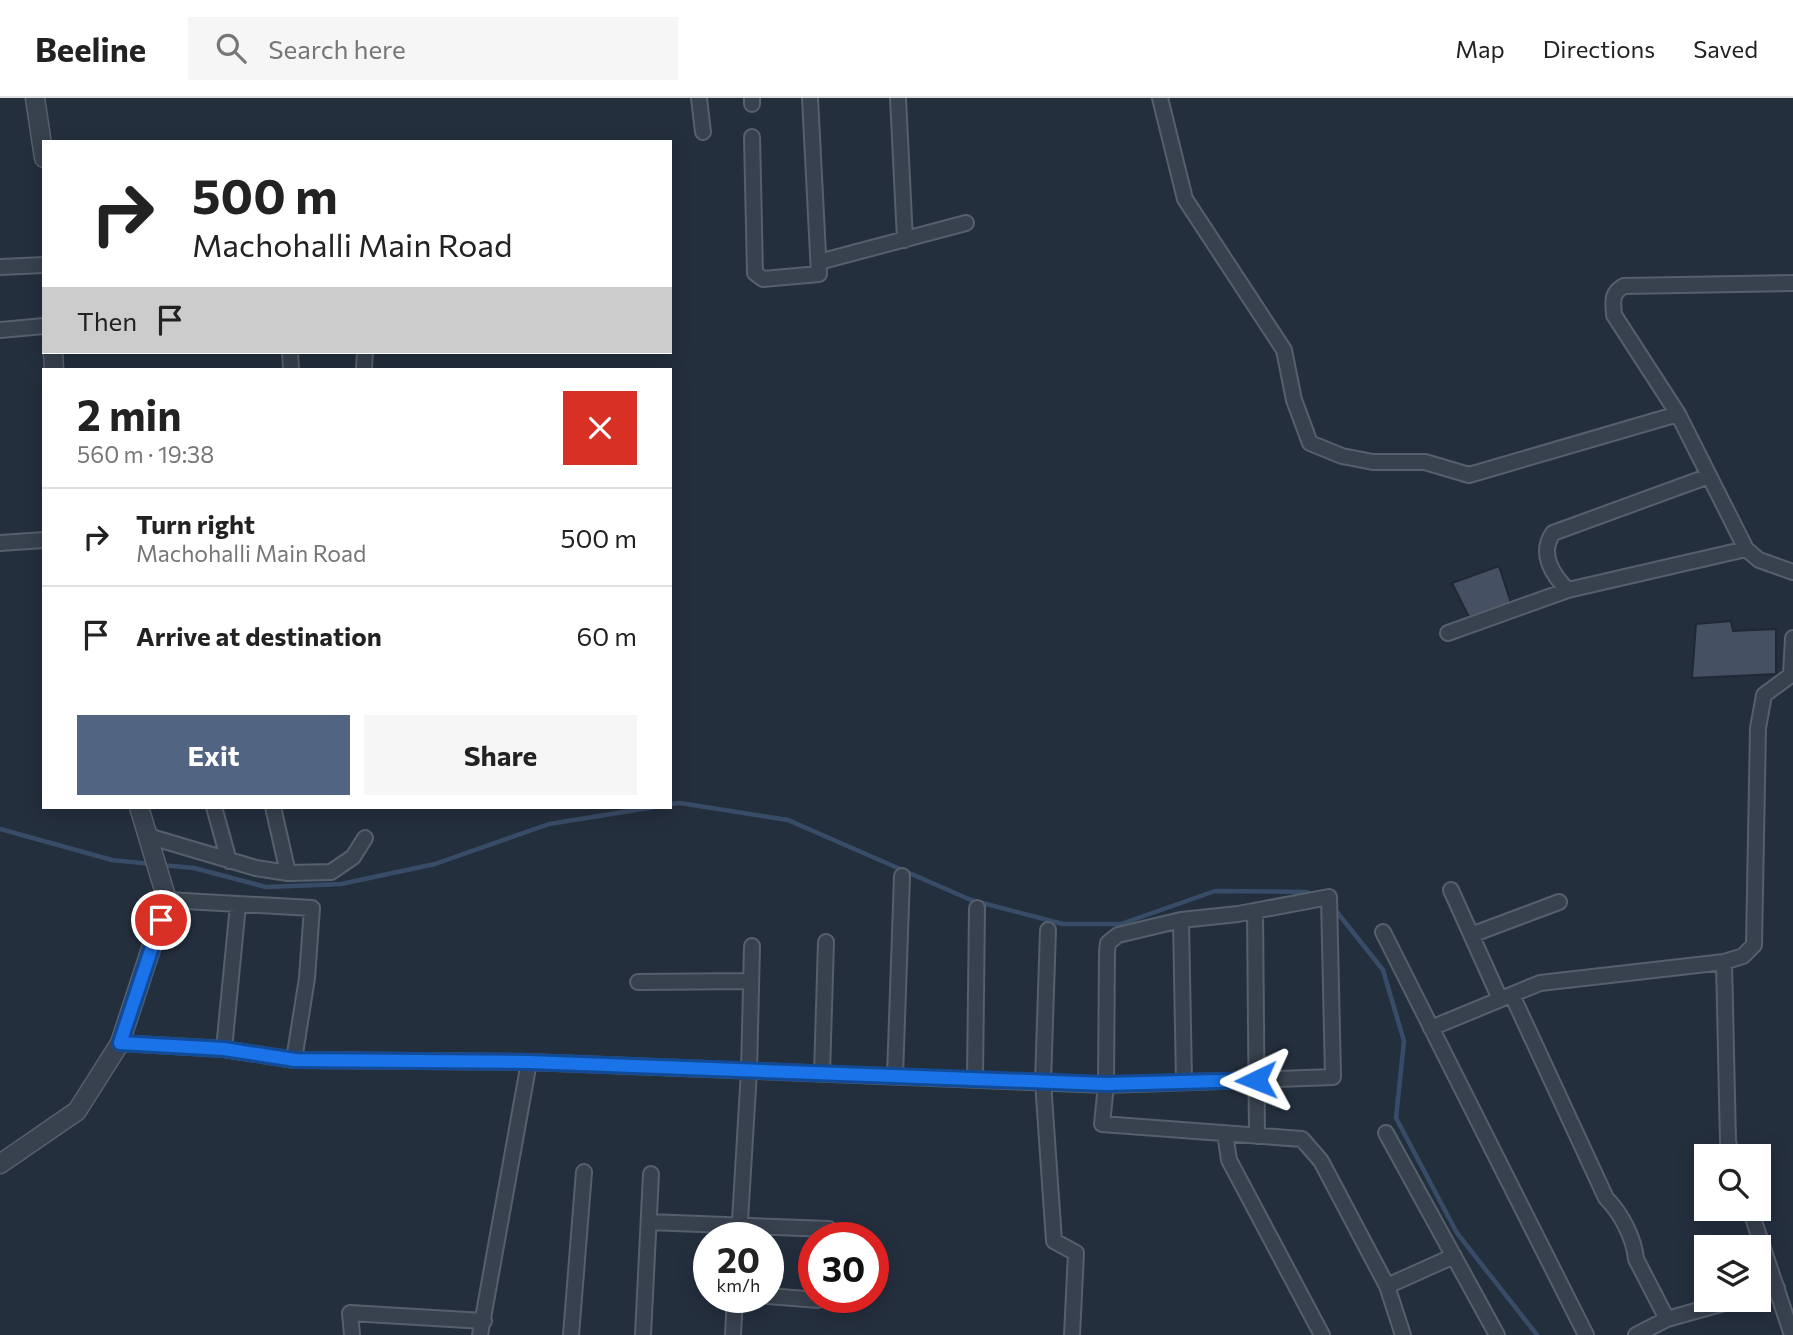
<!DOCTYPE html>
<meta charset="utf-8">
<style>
body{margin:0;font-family:Commissioner,sans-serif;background:#f6f6f6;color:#222;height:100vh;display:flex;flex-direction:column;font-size:26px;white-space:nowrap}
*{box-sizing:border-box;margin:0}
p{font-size:23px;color:#767676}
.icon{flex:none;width:38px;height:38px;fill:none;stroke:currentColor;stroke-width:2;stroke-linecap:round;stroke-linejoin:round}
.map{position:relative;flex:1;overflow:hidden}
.drawer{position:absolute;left:42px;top:270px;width:630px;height:441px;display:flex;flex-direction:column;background:#fff;border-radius:0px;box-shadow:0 4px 18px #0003}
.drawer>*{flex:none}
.top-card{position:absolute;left:42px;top:42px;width:630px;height:214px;border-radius:0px;box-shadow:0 4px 18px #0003;background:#fff;color:#222;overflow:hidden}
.buttons{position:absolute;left:1694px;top:1046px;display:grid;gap:14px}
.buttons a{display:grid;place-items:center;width:77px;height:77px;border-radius:0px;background:#fff;box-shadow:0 4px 18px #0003;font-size:35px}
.speed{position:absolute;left:693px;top:1124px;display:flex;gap:14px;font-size:35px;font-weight:700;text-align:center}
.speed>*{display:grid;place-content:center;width:91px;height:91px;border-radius:50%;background:#fff;box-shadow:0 4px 18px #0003;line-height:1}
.speed small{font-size:18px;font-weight:400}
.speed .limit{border:10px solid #d22;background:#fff;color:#111}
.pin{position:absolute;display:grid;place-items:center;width:60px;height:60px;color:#fff;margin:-30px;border:4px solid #fff;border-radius:50%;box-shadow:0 2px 7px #0007}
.me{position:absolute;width:77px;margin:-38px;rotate:268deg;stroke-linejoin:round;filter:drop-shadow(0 0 5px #0008)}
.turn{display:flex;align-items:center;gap:24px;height:147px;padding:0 35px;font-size:32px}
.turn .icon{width:91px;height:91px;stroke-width:2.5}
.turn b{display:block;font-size:49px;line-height:60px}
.then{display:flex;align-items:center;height:66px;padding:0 35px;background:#0003;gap:14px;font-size:26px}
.round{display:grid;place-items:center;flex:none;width:74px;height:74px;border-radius:0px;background:#f6f6f6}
.summary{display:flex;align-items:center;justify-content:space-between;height:119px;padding:0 35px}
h1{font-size:42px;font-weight:700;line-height:52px}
.cta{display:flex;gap:14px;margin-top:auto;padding:14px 35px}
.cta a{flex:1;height:80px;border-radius:0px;background:#516482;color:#fff;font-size:28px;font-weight:700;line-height:80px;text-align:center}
.cta a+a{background:#f6f6f6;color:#222}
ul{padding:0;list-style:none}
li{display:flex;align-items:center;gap:21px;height:98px;padding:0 35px;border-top:2px solid #e0e0e0}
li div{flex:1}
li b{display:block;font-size:26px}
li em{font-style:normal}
header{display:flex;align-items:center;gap:42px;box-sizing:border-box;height:98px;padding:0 35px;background:#fff;border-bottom:2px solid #e0e0e0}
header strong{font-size:33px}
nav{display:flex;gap:38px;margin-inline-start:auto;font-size:24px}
.search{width:490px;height:63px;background:#f6f6f6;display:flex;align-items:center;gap:18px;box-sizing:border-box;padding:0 24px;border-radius:0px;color:#767676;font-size:26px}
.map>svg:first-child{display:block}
</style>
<header>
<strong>Beeline</strong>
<div class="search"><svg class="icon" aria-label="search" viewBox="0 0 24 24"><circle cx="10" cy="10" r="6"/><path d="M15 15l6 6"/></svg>Search here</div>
<nav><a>Map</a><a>Directions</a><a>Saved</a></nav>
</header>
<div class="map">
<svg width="1793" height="1237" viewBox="0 0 1793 1237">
<rect width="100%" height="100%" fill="#242f3e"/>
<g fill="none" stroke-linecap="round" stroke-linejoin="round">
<path stroke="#394c67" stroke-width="4.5" d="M670,706L680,705L788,722L971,802L1063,826H1121L1215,793L1307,794L1313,797
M0,731L112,762L152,766
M161,767L194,770L266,789L341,786L435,766L549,726L655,709
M1333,809L1383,872L1404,943L1396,1020L1457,1135L1537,1237"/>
</g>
<path fill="#455162" stroke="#1f2835" stroke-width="2" d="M1499,468L1511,505L1469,519L1452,485Z
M1731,523L1733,533L1776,531V576L1692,580L1696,526Z"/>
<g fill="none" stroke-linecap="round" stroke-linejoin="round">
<defs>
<path id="minor" d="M699,0L703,34
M752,0V6
M898,0L905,142
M1160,0L1185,101L1284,252L1294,302L1310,345L1342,358L1373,364H1425L1469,377L1678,316L1746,451
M752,39L755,175L763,181L819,176L810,0
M819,164L966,125
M0,169L44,167
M0,232L44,228
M290,254L291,271
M364,271L365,254
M1678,316L1614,217C1613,203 1611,195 1624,188L1793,185
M0,445L44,442
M1568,492C1552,477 1539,455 1553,435L1709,378
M1448,535L1568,492L1746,451L1759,462L1793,474
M214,709L229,763
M273,709L288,775
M151,739L256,770L288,775L331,774L353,759L365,740
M1451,792L1500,901
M167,802L312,810L307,880L294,962
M1255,813L1257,1038
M1181,822L1184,984
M1048,832L1043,984L1054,1143L1076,1155L1072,1237
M1383,834L1586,1237
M1471,837L1559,804
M638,884L751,883
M1512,897L1606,1100C1621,1115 1634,1140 1636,1161L1667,1221
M1431,930L1540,885L1724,864
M120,945L224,951L294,962L529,964L1106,987L1107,854L1108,845L1118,837L1181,822L1238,816L1329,799L1333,979L1106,987L1102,1026L1302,1041L1321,1063L1387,1188L1403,1237
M224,951L238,807
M822,975L826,844
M895,978L902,778
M975,981L977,810
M1225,1035L1229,1062L1322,1237
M1386,1035L1497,1237
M1733,1059L1728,1044L1724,864L1743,858L1754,847L1758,630L1764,597L1791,577L1793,540
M1750,1111L1792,1237
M649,1124L829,1131
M739,1139L749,973L752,848
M1387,1188L1454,1158
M1759,1195L1777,1190
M768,1198L818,1202
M352,1237L350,1215L484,1223
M480,1237L529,964
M571,1237L584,1074
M643,1237L651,1076
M733,1237L735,1199
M1636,1237L1667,1221L1735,1202"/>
<path id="tertiary" d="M35,0L44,60
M53,254L54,271
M0,1066L77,1013L120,945L167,802L139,709"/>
</defs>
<use href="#minor" stroke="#565f6c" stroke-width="18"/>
<use href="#tertiary" stroke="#565f6c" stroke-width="21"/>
<use href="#minor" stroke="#38414e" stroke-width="14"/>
<use href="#tertiary" stroke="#38414e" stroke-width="18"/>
</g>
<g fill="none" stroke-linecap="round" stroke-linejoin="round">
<defs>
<path id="route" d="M161,822L120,945L224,951L295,962L529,964L1106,986L1256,982"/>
</defs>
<use href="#route" stroke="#114b97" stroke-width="18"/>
<use href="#route" stroke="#1a73e8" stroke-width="12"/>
</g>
</svg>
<div class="buttons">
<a><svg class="icon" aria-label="search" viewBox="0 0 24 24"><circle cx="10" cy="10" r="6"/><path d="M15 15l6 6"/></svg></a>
<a><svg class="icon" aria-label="layers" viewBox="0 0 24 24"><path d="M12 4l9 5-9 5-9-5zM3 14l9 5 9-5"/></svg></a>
</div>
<div class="speed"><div>20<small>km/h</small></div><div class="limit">30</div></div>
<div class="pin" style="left:161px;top:822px;background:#d93025"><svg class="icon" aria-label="arrive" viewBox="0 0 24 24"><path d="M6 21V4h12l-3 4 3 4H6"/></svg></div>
<svg class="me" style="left:1256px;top:982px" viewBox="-20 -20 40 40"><path d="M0-17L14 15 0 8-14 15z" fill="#1a73e8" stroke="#fff" stroke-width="4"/></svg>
<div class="top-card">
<div class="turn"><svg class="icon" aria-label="right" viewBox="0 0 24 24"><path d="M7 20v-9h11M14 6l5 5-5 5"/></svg><div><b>500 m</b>Machohalli Main Road</div></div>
<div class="then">Then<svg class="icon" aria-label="arrive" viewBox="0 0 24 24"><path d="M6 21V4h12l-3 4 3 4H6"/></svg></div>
</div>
<section class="drawer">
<div class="summary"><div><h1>2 min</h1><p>560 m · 19:38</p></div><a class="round" style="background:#d93025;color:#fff"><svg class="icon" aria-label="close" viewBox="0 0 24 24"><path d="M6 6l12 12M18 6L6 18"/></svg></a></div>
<ul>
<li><svg class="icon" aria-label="right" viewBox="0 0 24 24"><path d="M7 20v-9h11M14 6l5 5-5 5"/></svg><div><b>Turn right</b><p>Machohalli Main Road</p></div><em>500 m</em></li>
<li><svg class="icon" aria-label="arrive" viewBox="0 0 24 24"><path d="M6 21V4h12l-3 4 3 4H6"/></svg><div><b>Arrive at destination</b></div><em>60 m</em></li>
</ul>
<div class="cta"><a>Exit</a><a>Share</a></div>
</section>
</div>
